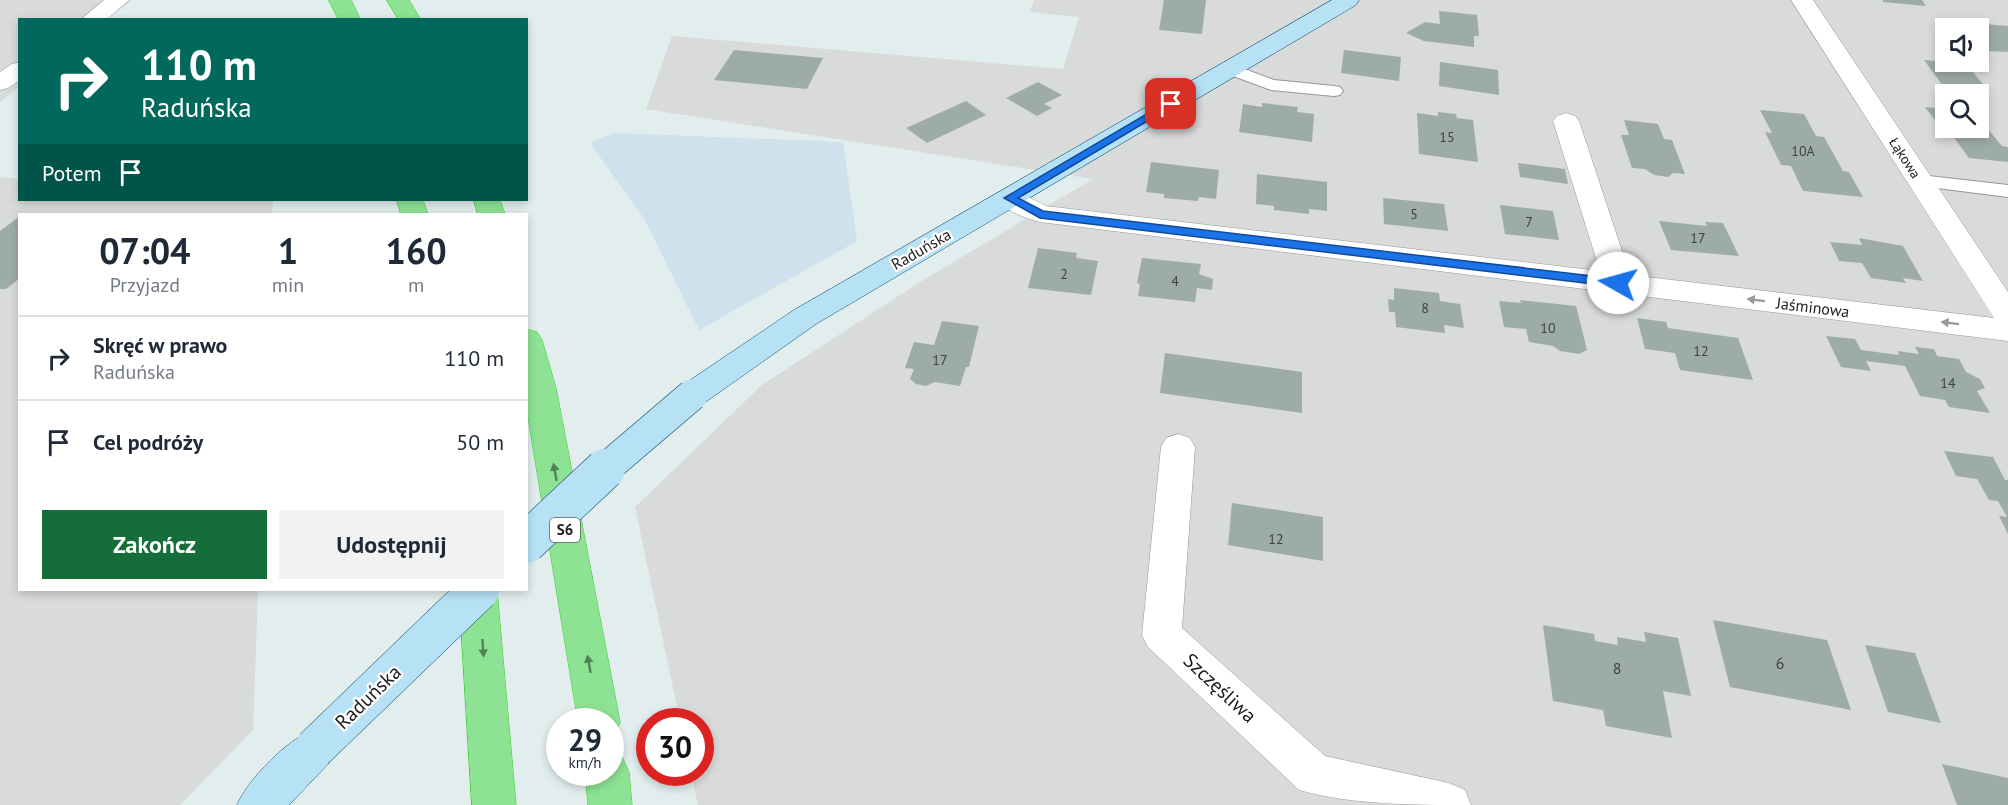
<!DOCTYPE html>
<html lang="pl">
<meta charset="utf-8">
<style>
body{margin:0;font-family:"PT Sans",sans-serif;background:#f2f2f3;color:#1f2937;height:100vh;display:flex;flex-direction:column;font-size:22px;white-space:nowrap}
*{box-sizing:border-box;margin:0}
p{font-size:20px;color:#747a83}
.icon{flex:none;width:33px;height:33px;fill:none;stroke:currentColor;stroke-width:2;stroke-linecap:round;stroke-linejoin:round}
.map{position:relative;flex:1;overflow:hidden}
.details{position:absolute;left:18px;top:213px;width:510px;height:378px;display:flex;flex-direction:column;background:#fff;border-radius:0px;box-shadow:0 3px 9px #0003}
.details>*{flex:none}
.banner{position:absolute;left:18px;top:18px;width:510px;height:183px;border-radius:0px;box-shadow:0 3px 9px #0003;background:#00695c;color:#fff;overflow:hidden}
.fabs{position:absolute;left:1935px;top:18px;display:grid;gap:12px}
.fabs a{display:grid;place-items:center;width:54px;height:54px;border-radius:0px;background:#fff;box-shadow:0 3px 9px #0003;font-size:30px}
.speed{position:absolute;left:546px;top:708px;display:flex;gap:12px;font-size:30px;font-weight:700;text-align:center}
.speed>*{display:grid;place-content:center;width:78px;height:78px;border-radius:50%;background:#fff;box-shadow:0 3px 9px #0003;line-height:1}
.speed small{font-size:15px;font-weight:400}
.speed .limit{border:9px solid #d22;background:#fff;color:#111}
.pin{position:absolute;display:grid;place-items:center;width:51px;height:51px;color:#fff;margin:-26px;border-radius:12px;box-shadow:0 3px 9px #0006}
.me{position:absolute;width:66px;margin:-33px;rotate:277deg;stroke-linejoin:round;filter:drop-shadow(0 0 4px #0008)}
.turn{display:flex;align-items:center;gap:21px;height:126px;padding:0 24px;font-size:27px}
.turn .icon{width:78px;height:78px;stroke-width:2.5}
.turn b{display:block;font-size:42px;line-height:51px}
.then{display:flex;align-items:center;height:57px;padding:0 24px;background:#0003;gap:12px;font-size:22px}
.eta{display:flex;justify-content:space-evenly;align-items:center;height:102px;text-align:center}
.eta b{font-size:36px;font-weight:700;line-height:42px}
.cta{display:flex;gap:12px;margin-top:auto;padding:12px 24px}
.cta a{flex:1;height:69px;border-radius:0px;background:#156d39;color:#fff;font-size:24px;font-weight:700;line-height:69px;text-align:center}
.cta a+a{background:#f2f2f3;color:#1f2937}
ul{padding:0;list-style:none}
li{display:flex;align-items:center;gap:18px;height:84px;padding:0 24px;border-top:2px solid #e0e1e3}
li div{flex:1}
li b{display:block;font-size:22px}
li em{font-style:normal}
.map>svg:first-child{display:block}
</style>
<div class="map">
<svg width="2008" height="805" viewBox="0 0 2008 805">
<rect width="100%" height="100%" fill="#e2eded"/>
<path fill="#d9dada" fill-rule="evenodd" d="M0,0H132L107,19L20,20L19,87L0,102Z
M1034,0H2008V805H698L691,773L700,772V722L680,721L635,507L762,385L920,282L1093,179L646,109L672,36L1063,69L1079,17L1030,12ZM1946,28H1978V62H1946ZM1946,94H1978V128H1946Z
M0,177L19,179L20,200L273,201L272,214H20V590H258L253,730L180,805H0Z"/>
<path fill="#cee1ec" d="M614,133L843,142L857,241L699,330L645,220L590,143Z"/>
<path fill="#9eaca8" d="M1164,0H1206L1202,34L1159,30Z
M1883,0H1922L1926,6L1883,2Z
M1439,11L1477,15L1479,36H1474V47L1424,41L1406,33L1425,22L1440,24Z
M1949,21L2008,26V52L1988,51L1978,39V28H1956Z
M734,50L823,58L807,89L714,80Z
M1344,50L1401,57L1399,81L1341,73Z
M1924,60L1966,64L1988,90L1943,86Z
M1440,62L1498,70L1499,95L1439,86Z
M1038,82L1062,95L1044,104L1052,108L1037,116L1006,98Z
M966,101L986,115L927,143L906,128Z
M1262,103L1298,107L1297,112L1314,114L1312,142L1239,132L1243,104L1262,107Z
M1925,107L1946,109V124L1937,123Z
M1760,110L1804,114L1816,136L1824,137L1843,171L1849,172L1863,197L1803,191L1791,166L1781,165L1765,132L1772,133Z
M1438,112L1456,114L1457,118L1473,120L1478,162L1419,154L1417,113L1438,116Z
M1624,120L1658,124L1664,139L1672,140L1685,174L1673,173L1668,177L1654,175L1645,169L1632,168L1621,135H1629Z
M1978,126L1986,127L2002,146L2008,147V162L1969,158L1947,128Z
M1151,162L1219,170L1216,199L1199,197L1198,201L1164,198V194L1146,192Z
M1518,163L1565,169L1568,184L1520,177Z
M1257,174L1327,182V211L1309,209V214L1274,210V206L1256,204Z
M1383,198L1444,204L1448,231L1384,224Z
M1500,205L1553,211L1559,240L1505,234Z
M20,216V278L6,289H0V231Z
M1659,221L1707,226L1705,222L1723,223L1739,256L1671,250Z
M1859,238L1903,246L1923,281L1903,278L1906,283L1871,278L1862,263L1839,261L1830,242L1862,245Z
M1038,248L1077,253L1076,258L1098,261L1091,295L1028,288Z
M1142,258L1201,264L1199,274L1213,279L1212,290L1197,288L1195,302L1138,296L1140,284L1137,283Z
M1394,288L1439,293L1440,301L1460,304L1464,328L1444,325L1445,333L1396,327L1395,312H1389L1388,299L1394,300Z
M1520,300L1576,306L1587,350L1579,354L1560,351L1553,346L1529,342L1526,329L1504,327L1499,301L1521,303Z
M1637,318L1666,322L1668,328L1738,338L1753,380L1680,370L1675,353L1645,349Z
M942,321L979,326L969,367H966L960,386L935,382L926,386L916,384L910,379L914,369L905,368L914,342L934,345Z
M1826,336L1855,339L1861,350L1899,355L1898,351L1919,354L1915,347L1934,349L1937,356L1959,359L1966,372L1980,379L1985,388L1977,391L1990,413L1949,407L1945,400L1920,396L1905,366L1866,361L1871,371L1841,367Z
M1165,353L1302,372V413L1160,393Z
M1944,451L1993,457L2005,480H2008V534L1999,516L2007,517L1998,501L1989,500L1977,479L1956,476Z
M1232,503L1323,517V561L1228,545Z
M1713,620L1827,640L1851,710L1730,687Z
M1543,625L1594,634L1595,641L1618,645L1617,637L1646,642L1644,632L1678,638L1691,696L1663,691L1672,738L1606,726L1603,710L1553,701Z
M1865,645L1915,653L1941,723L1888,712Z
M1942,764L2008,778V805H1957Z"/>
<g fill="none" stroke-linecap="round" stroke-linejoin="round">
<defs>
<path id="lane" d="M1231,64L1274,80L1334,86L1340,87L1343,91L1340,95L1334,96L1271,90L1225,73L1222,69L1225,65Z
M1920,175L2008,185V197L1913,185L1910,181L1913,177Z"/>
<path id="street" d="M104,0H129L106,20H80Z
M1791,0H1813L2008,292V341L1040,222C1026,219 1004,210 995,198L999,192L1009,190L1019,192L1046,206L1600,271L1553,121L1557,116L1566,113L1575,116L1579,121L1630,275L1994,318Z
M20,62V80L8,88L0,90V72L12,64Z
M1178,434L1190,438L1195,447L1182,628L1325,756L1449,783L1465,790L1471,805C1413,805 1353,805 1299,790L1148,647L1142,635L1161,447L1166,438Z"/>
<path id="secondary" d="M1332,0H1359L1356,5L816,324L704,403L692,407L680,403L676,395L680,387L794,310Z
M314,729L329,735L335,749L329,763L289,805H237C248,779 288,739 314,729Z"/>
<path id="highway" d="M329,0H351L361,20H339Z
M387,0H409L421,20H399Z
M397,200H423L428,214H401Z
M474,200H500L505,214H478Z
M526,329L537,332L542,340L556,388L620,722L614,736L610,737V722H578L526,405Z
M459,590H497L516,805H472Z
M610,752L622,757L629,772L632,805H588L585,772H610Z"/>
</defs>
<use href="#lane" stroke="#969696" stroke-width="2"/>
<use href="#street" stroke="#969696" stroke-width="1"/>
<use href="#secondary" stroke="#09476d" stroke-width="1"/>
<use href="#highway" stroke="#37d02b" stroke-width="1"/>
<use href="#lane" fill="#fff" fill-rule="evenodd"/>
<use href="#street" fill="#fff" fill-rule="evenodd"/>
<use href="#secondary" fill="#b7e2f6" fill-rule="evenodd"/>
<use href="#highway" fill="#8de294" fill-rule="evenodd"/>
<defs>
<path id="secondary-bridge-far1" d="M603,471L692,395"/>
<path id="secondary-bridge" d="M526,543L605,469
M314,749L479,590"/>
</defs>
<use href="#secondary-bridge-far1" stroke="#09476d" stroke-width="32" stroke-linecap="butt"/>
<use href="#secondary-bridge" stroke="#09476d" stroke-width="41" stroke-linecap="butt"/>
<use href="#secondary-bridge-far1" stroke="#b7e2f6" stroke-width="31"/>
<use href="#secondary-bridge" stroke="#b7e2f6" stroke-width="40"/>
</g>
<defs><path id="oneway-solid" d="M-6-.8H1V-3.2L6.5 0L1 3.2V.8H-6Z" transform="scale(1.5)"/></defs>
<g fill="#999">
<use href="#oneway-solid" transform="translate(1756 300) rotate(-173)"/>
<use href="#oneway-solid" transform="translate(1950 323) rotate(-173)"/>
</g>
<g fill="#547f58">
<use href="#oneway-solid" transform="translate(555 472) rotate(-100)"/>
<use href="#oneway-solid" transform="translate(483 648) rotate(86)"/>
<use href="#oneway-solid" transform="translate(589 664) rotate(-100)"/>
</g>
<path fill="#1a73e8" stroke="#114b97" stroke-width="1.5" d="M1167,102L1176,104L1018,198L1043,211L1618,279L1624,283L1618,287L1040,218L1004,198Z"/>
<g text-anchor="middle" stroke-width="4.5" stroke-linejoin="round" paint-order="stroke">
<g font-size="14" fill="#3c403f">
<text x="1447" y="142">15</text>
<text x="1803" y="156">10A</text>
<text x="1414" y="219">5</text>
<text x="1529" y="227">7</text>
<text x="1698" y="243">17</text>
<text x="1064" y="279">2</text>
<text x="1175" y="286">4</text>
<text x="1425" y="313">8</text>
<text x="1548" y="333">10</text>
<text x="1701" y="356">12</text>
<text x="940" y="365">17</text>
<text x="1948" y="388">14</text>
<text x="1276" y="544">12</text>
</g>
<g font-size="14" fill="#1c1c1c" stroke="#fff">
<text transform="translate(1905 158) rotate(57)" y="5">Łąkowa</text>
</g>
<rect fill="#fff" stroke="#606060" stroke-width="1.5" x="550" y="518" width="30" height="24" rx="4.5"/>
<g font-size="15" font-weight="bold" fill="#1c1c1c">
<text x="565" y="535">S6</text>
</g>
<g font-size="16" fill="#1c1c1c" stroke="#fff">
<text transform="translate(921 249) rotate(-30)" y="6">Raduńska</text>
<text transform="translate(1813 307) rotate(7)" y="6">Jaśminowa</text>
</g>
<g font-size="16" fill="#3c403f">
<text x="1780" y="669">6</text>
<text x="1617" y="674">8</text>
</g>
<g font-size="20" fill="#1c1c1c" stroke="#fff">
<text transform="translate(1220 688) rotate(43)" y="7">Szczęśliwa</text>
<text transform="translate(368 697) rotate(-44)" y="7">Raduńska</text>
</g>
</g>
</svg>
<div class="fabs">
<a><svg class="icon" aria-label="sound" viewBox="0 0 24 24"><path d="M4 9h4l5-4v14l-5-4H4zM17 9q2 3 0 6"/></svg></a>
<a><svg class="icon" aria-label="search" viewBox="0 0 24 24"><circle cx="10" cy="10" r="6"/><path d="M15 15l6 6"/></svg></a>
</div>
<div class="speed"><div>29<small>km/h</small></div><div class="limit">30</div></div>
<div class="pin" style="left:1171px;top:104px;background:#d93025"><svg class="icon" aria-label="arrive" viewBox="0 0 24 24"><path d="M6 21V4h12l-3 4 3 4H6"/></svg></div>
<svg class="me" style="left:1618px;top:283px" viewBox="-20 -20 40 40"><circle r="19" fill="#fff"/><path d="M0-13L10 11 0 6-10 11z" fill="#1a73e8"/></svg>
<div class="banner">
<div class="turn"><svg class="icon" aria-label="right" viewBox="0 0 24 24"><path d="M7 20v-9h11M14 6l5 5-5 5"/></svg><div><b>110 m</b>Raduńska</div></div>
<div class="then">Potem<svg class="icon" aria-label="arrive" viewBox="0 0 24 24"><path d="M6 21V4h12l-3 4 3 4H6"/></svg></div>
</div>
<section class="details">
<div class="eta">
<div><b>07:04</b><p>Przyjazd</p></div>
<div><b>1</b><p>min</p></div>
<div><b>160</b><p>m</p></div>
</div>
<ul>
<li><svg class="icon" aria-label="right" viewBox="0 0 24 24"><path d="M7 20v-9h11M14 6l5 5-5 5"/></svg><div><b>Skręć w prawo</b><p>Raduńska</p></div><em>110 m</em></li>
<li><svg class="icon" aria-label="arrive" viewBox="0 0 24 24"><path d="M6 21V4h12l-3 4 3 4H6"/></svg><div><b>Cel podróży</b></div><em>50 m</em></li>
</ul>
<div class="cta"><a>Zakończ</a><a>Udostępnij</a></div>
</section>
</div>
